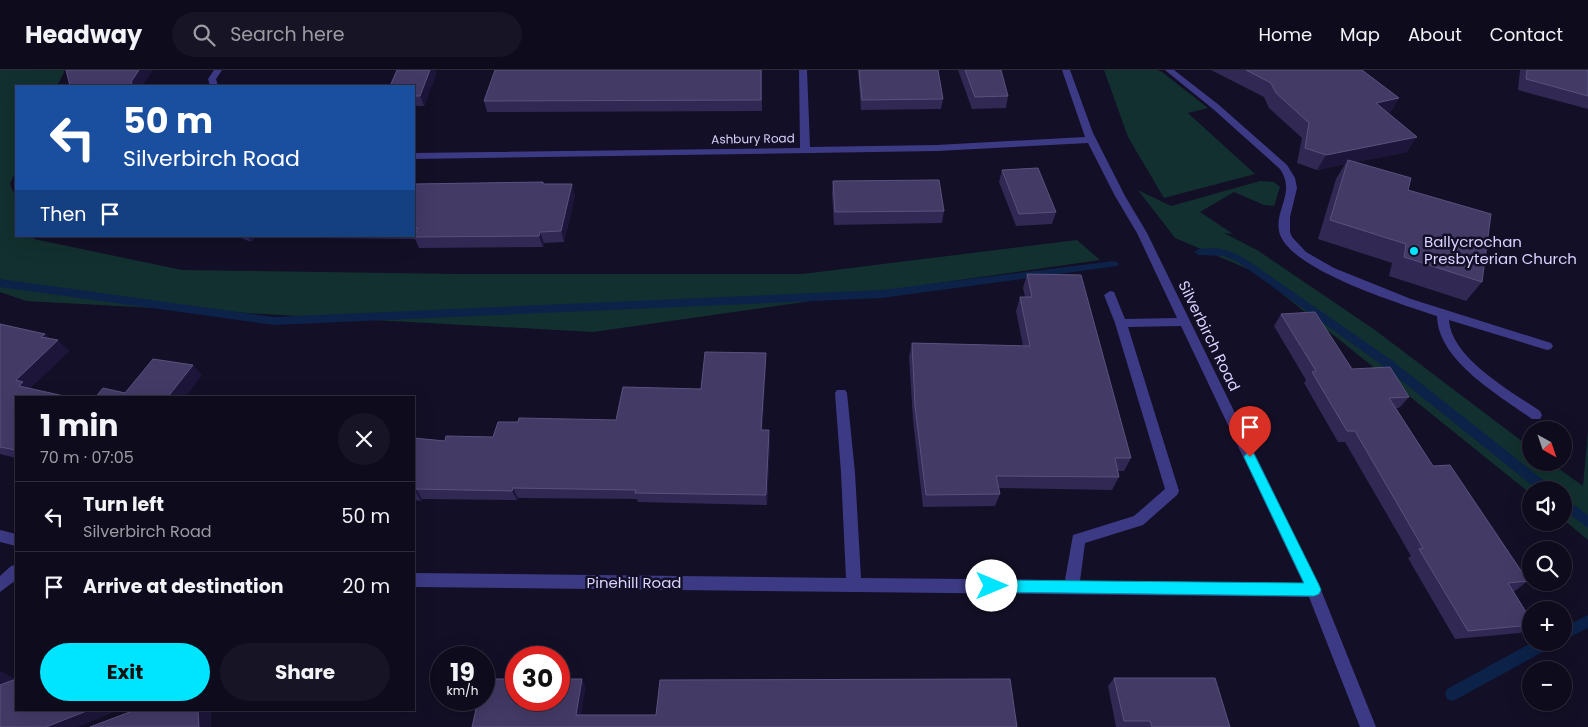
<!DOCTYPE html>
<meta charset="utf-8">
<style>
body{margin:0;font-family:Poppins,sans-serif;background:#171425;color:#f1f3f6;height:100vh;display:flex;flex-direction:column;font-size:19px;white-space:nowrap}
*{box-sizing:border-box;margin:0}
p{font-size:16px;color:#9b9ba3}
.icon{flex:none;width:28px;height:28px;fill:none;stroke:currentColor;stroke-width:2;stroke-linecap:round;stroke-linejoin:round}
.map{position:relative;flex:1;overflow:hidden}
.drawer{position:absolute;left:15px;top:326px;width:400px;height:315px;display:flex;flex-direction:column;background:#0e0b1c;border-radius:0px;box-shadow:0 5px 20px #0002,0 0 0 1px #2e2b3b}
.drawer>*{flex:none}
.guide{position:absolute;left:15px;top:15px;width:400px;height:152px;border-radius:0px;box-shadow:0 5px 20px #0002,0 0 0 1px #2e2b3b;background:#1a4fa0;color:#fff;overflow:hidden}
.needle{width:32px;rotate:140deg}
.controls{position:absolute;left:1522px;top:351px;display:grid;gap:10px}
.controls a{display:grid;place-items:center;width:50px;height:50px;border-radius:50%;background:#0e0b1c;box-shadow:0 5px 20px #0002,0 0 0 1px #2e2b3b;font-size:25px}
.speed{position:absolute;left:430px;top:576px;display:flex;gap:10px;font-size:25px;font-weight:700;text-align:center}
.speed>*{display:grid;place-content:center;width:65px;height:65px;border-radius:50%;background:#0e0b1c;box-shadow:0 5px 20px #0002,0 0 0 1px #2e2b3b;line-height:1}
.speed small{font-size:12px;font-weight:400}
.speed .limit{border:8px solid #d22;background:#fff;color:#111}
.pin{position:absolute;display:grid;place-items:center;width:42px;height:42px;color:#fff;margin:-51px -21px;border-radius:50% 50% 50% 0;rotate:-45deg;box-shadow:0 0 5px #0007}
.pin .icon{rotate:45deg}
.me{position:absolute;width:55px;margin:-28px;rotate:90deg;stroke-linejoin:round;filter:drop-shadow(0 0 4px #0008)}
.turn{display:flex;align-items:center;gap:18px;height:105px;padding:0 25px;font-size:22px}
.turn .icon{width:65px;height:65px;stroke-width:2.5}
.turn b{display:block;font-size:35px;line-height:42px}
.then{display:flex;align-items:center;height:48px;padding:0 25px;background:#0003;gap:10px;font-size:19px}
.round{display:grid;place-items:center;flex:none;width:52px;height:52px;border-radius:26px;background:#171425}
.headline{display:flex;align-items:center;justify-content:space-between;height:85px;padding:0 25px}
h1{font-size:30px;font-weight:700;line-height:38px}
.primary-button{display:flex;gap:10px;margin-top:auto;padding:10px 25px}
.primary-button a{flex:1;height:58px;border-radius:30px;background:#00e5ff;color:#111;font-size:20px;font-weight:700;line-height:58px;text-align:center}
.primary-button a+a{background:#171425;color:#f1f3f6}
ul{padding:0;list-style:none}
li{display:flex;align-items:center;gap:15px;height:70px;padding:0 25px;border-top:1px solid #2e2b3b}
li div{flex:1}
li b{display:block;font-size:19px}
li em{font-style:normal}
header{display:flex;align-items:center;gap:30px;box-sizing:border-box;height:70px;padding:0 25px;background:#0e0b1c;border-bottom:1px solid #2e2b3b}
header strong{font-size:24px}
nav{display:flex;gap:28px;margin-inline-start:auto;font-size:18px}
.search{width:350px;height:45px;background:#171425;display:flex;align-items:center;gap:12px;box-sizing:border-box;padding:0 18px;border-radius:28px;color:#9b9ba3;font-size:19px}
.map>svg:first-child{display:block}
</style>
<header>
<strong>Headway</strong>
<div class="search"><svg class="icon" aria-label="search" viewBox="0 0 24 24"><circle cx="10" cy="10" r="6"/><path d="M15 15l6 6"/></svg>Search here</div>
<nav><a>Home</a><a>Map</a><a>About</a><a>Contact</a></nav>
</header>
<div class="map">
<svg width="1588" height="657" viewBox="0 0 1588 657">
<rect width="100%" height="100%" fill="#130f26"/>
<path fill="#12302f" d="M0,0H65L57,16H16V100L10,114L16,129V166H32L34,169L182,200L459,204H802L1077,170L1100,190L593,262L26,231L0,222Z
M1104,0H1157L1162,2L1208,38L1188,43L1255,104L1164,128L1128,67Z
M1260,111L1274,112L1280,117L1274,136L1264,135L1234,122L1200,142L1233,164L1224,163L1257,180L1375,260L1531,378V392L1551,393L1583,416L1588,361V470L1564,450V420H1531V424L1255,202L1175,168L1138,120L1171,136Z"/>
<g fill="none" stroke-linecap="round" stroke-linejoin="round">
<path fill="#0c2248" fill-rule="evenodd" d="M1215,178L1229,181L1244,188L1390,289L1551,416L1553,420H1538L1382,295L1238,192L1224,186L1199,185L1194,182L1199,179Z
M1114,191L1117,192L1119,194L1117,196L882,228L274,255L0,217V209L274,247L882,220Z
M1564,428L1588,445V458L1564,440Z
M1588,545V558L1564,570V557Z
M1533,572H1554L1552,577L1457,629L1452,631L1447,629L1445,624L1447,619Z"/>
<path fill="#3d3a85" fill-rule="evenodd" d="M214,0H222L216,9L218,16H210L208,9Z
M799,0H807L810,77L937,75L1085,67L1062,0H1070L1093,63L1125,126L1147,163L1319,515L1376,657H1360L1309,527L414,517V503L846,508L841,403L835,323L837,320H845L847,323L855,403L861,508L1065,510L1073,465L1134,446L1165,419L1115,253L1104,225L1110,221L1114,222L1125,249L1177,248L1137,163L1115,126L1088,73L937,81L414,89V83L800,78ZM1181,256L1303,513L1080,511L1085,473L1143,455L1177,425L1179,421L1128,257Z
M1165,0H1174L1219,35L1287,95L1295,108L1297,118L1290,147V162L1292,167L1306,182L1334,198L1411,229L1551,273L1553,276L1551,279L1547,280L1449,250C1451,288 1512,322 1540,341L1542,345L1540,349H1532C1499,325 1438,291 1437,246C1404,235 1286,199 1279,161C1275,138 1296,123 1280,99L1213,39Z
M0,460L16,464V476L0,472Z
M16,495V510L0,522V506L11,496Z"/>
</g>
<path fill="#312854" d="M397,0H435L436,4L424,36H414V16Z
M762,0V41L487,42L484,31Z
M858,0H938L943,29L941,39L861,40Z
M958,0H1001L1008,26L1006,38L972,39Z
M1211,0H1362L1399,28L1390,43H1388L1407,82L1356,92L1408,120L1482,212L1466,231L1389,206L1392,193L1318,169L1336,109L1345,94L1317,100L1297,93L1302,68L1269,38L1264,27Z
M1520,0H1588V39L1518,20Z
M1002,100L1056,142L1052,154L1016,156L999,112Z
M833,111L944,141L942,153L834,155L832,123Z
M543,112L544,114L575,125L564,172L544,173L543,177L419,178L415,169L320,168L318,166H414V114Z
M237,166H256L251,172Z
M1027,204L1131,388L1124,401H1118L1119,407L1112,420L999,418L1000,424L995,436L923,437L913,350L909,287L912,273L1023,276L1016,241L1020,227H1025L1023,218Z
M1281,244L1352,299L1409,327L1399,338H1396L1433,396L1528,511L1515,521H1513L1531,550V557L1520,563L1455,569L1408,488L1411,486L1345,372H1338L1304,313L1306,310L1274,256Z
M0,254L45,264L50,269L69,281L30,318L16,328V388L0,384Z
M766,294L762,360L770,370L767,435L638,432L637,429L518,428L517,430L422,429L421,431L414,430V368L445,371L493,367L518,352L616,350Z
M1114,608L1230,657H1116L1108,616Z"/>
<path fill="#1d163a" d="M139,0H153L142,16H133L131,12Z
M430,0H435L436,4L424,36L420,26Z
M1399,28L1390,43L1367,48L1376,33Z
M1417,67L1407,82L1346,94L1348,90L1345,94L1317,100L1326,85Z
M572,114L575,125L564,172L561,161Z
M540,162L544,173L543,177L539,166Z
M247,166H256L251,172Z
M45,264L55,273L58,270L69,281L30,318L35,323L19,316L16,310L41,267Z
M766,283V294L762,370L761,360Z
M193,295L202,305L185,328H167Z
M769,360L770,370L767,435L766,425Z
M513,418L518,428L517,430L512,421Z
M416,419L422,429L421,431L415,421Z
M0,601L14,608L13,623L0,617Z
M582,609L586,617L580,652L576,645Z
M89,640H118L117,641L78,657H46Z
M198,640H211V657H199Z"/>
<path fill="#433a66" stroke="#5a527e" d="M66,0H139L131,12L133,16H70Z
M397,0H430L420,26H414V16H390Z
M495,0H761V30L484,31Z
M859,0H938L943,29L862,30Z
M965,0H1001L1008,26L975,27Z
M1246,0H1362L1399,28L1376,33L1417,67L1326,85L1305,78L1309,53L1276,23L1271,13Z
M1527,0H1588V26L1526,9Z
M1348,90L1411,108L1408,120L1491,144L1482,212L1404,187L1406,174L1330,150Z
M1038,98L1056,142L1019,144L1002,100Z
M939,110L944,141L835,142L833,111Z
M543,112V114H572L561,161L540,162L539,166L414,167L418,158H414V114Z
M1027,204L1081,205L1131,388H1115L1119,407L996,406L1000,424L926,425L915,336L912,273L1030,276L1020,227H1032Z
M1315,242L1352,299L1390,297L1409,327L1389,328L1433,396L1450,395L1528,511L1508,513L1531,550V555L1468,561L1419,479L1423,478L1355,361H1347L1312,302L1316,301L1281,244Z
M0,254L45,264L41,267L58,270L16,310L23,312L19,316L73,328H16V380L0,377Z
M705,282L766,283L761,360H769L766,425L635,423L636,420L513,418L512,421L416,419L415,421H414V368L445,371L446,366L493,367L498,352H518L519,348L616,350L623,317L701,319Z
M153,289L193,295L167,328H95L103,318L125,323Z
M1114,608H1215L1230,657H1152L1150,651H1124Z
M16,609V640H89L46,657H0V615Z
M484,609H516V630H559V609H582L576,645H656L660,610L1010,609L1017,657H472L478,630H484Z
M135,640H198L199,657H90Z"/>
<path fill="#00e5ff" stroke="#0095a6" d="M1250,382L1254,384L1319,515L1321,520L1319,524L1314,526L992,522L988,520L986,516L988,511L992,510L1304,513L1244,387L1246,384Z"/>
<circle fill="#00e5ff" stroke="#130f26" stroke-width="2" cx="1414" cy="181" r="5"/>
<g text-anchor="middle" stroke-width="5" stroke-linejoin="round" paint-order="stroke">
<g font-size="12" fill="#d9d4ff" stroke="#130f26">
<text transform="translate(753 69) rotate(-1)" y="4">Ashbury Road</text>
</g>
<g font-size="15" fill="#d9d4ff" stroke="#130f26" text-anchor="start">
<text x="1424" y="177">Ballycrochan<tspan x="1424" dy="17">Presbyterian Church</tspan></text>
</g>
<g font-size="15" fill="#d9d4ff" stroke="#130f26">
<text transform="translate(1209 266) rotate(64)" y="5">Silverbirch Road</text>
<text x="634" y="518">Pinehill Road</text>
</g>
</g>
</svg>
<div class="controls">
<a><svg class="needle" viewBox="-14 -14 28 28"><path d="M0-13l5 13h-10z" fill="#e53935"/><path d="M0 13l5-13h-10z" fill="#9b9ba3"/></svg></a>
<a><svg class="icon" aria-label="sound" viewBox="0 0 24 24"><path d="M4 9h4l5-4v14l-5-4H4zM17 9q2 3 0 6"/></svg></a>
<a><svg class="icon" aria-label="search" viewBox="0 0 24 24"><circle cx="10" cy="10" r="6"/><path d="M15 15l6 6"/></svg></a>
<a>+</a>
<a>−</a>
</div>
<div class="speed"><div>19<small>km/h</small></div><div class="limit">30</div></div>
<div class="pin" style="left:1250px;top:387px;background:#d93025"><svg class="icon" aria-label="arrive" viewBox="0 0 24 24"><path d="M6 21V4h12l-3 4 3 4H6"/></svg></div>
<svg class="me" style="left:992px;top:516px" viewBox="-20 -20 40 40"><circle r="19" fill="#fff"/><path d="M0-13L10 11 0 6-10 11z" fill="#00e5ff"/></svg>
<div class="guide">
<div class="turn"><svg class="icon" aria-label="left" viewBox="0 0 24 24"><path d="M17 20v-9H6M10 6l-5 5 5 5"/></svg><div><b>50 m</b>Silverbirch Road</div></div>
<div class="then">Then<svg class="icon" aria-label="arrive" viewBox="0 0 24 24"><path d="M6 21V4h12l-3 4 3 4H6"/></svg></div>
</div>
<section class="drawer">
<div class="headline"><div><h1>1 min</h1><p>70 m · 07:05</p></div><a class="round"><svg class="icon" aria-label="close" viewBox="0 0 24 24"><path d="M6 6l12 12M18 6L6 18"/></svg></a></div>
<ul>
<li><svg class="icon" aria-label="left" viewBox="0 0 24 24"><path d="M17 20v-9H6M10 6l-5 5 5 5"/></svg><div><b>Turn left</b><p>Silverbirch Road</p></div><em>50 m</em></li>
<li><svg class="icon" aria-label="arrive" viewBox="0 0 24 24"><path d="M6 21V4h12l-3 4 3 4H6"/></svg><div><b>Arrive at destination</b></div><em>20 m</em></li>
</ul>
<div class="primary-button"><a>Exit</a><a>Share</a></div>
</section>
</div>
